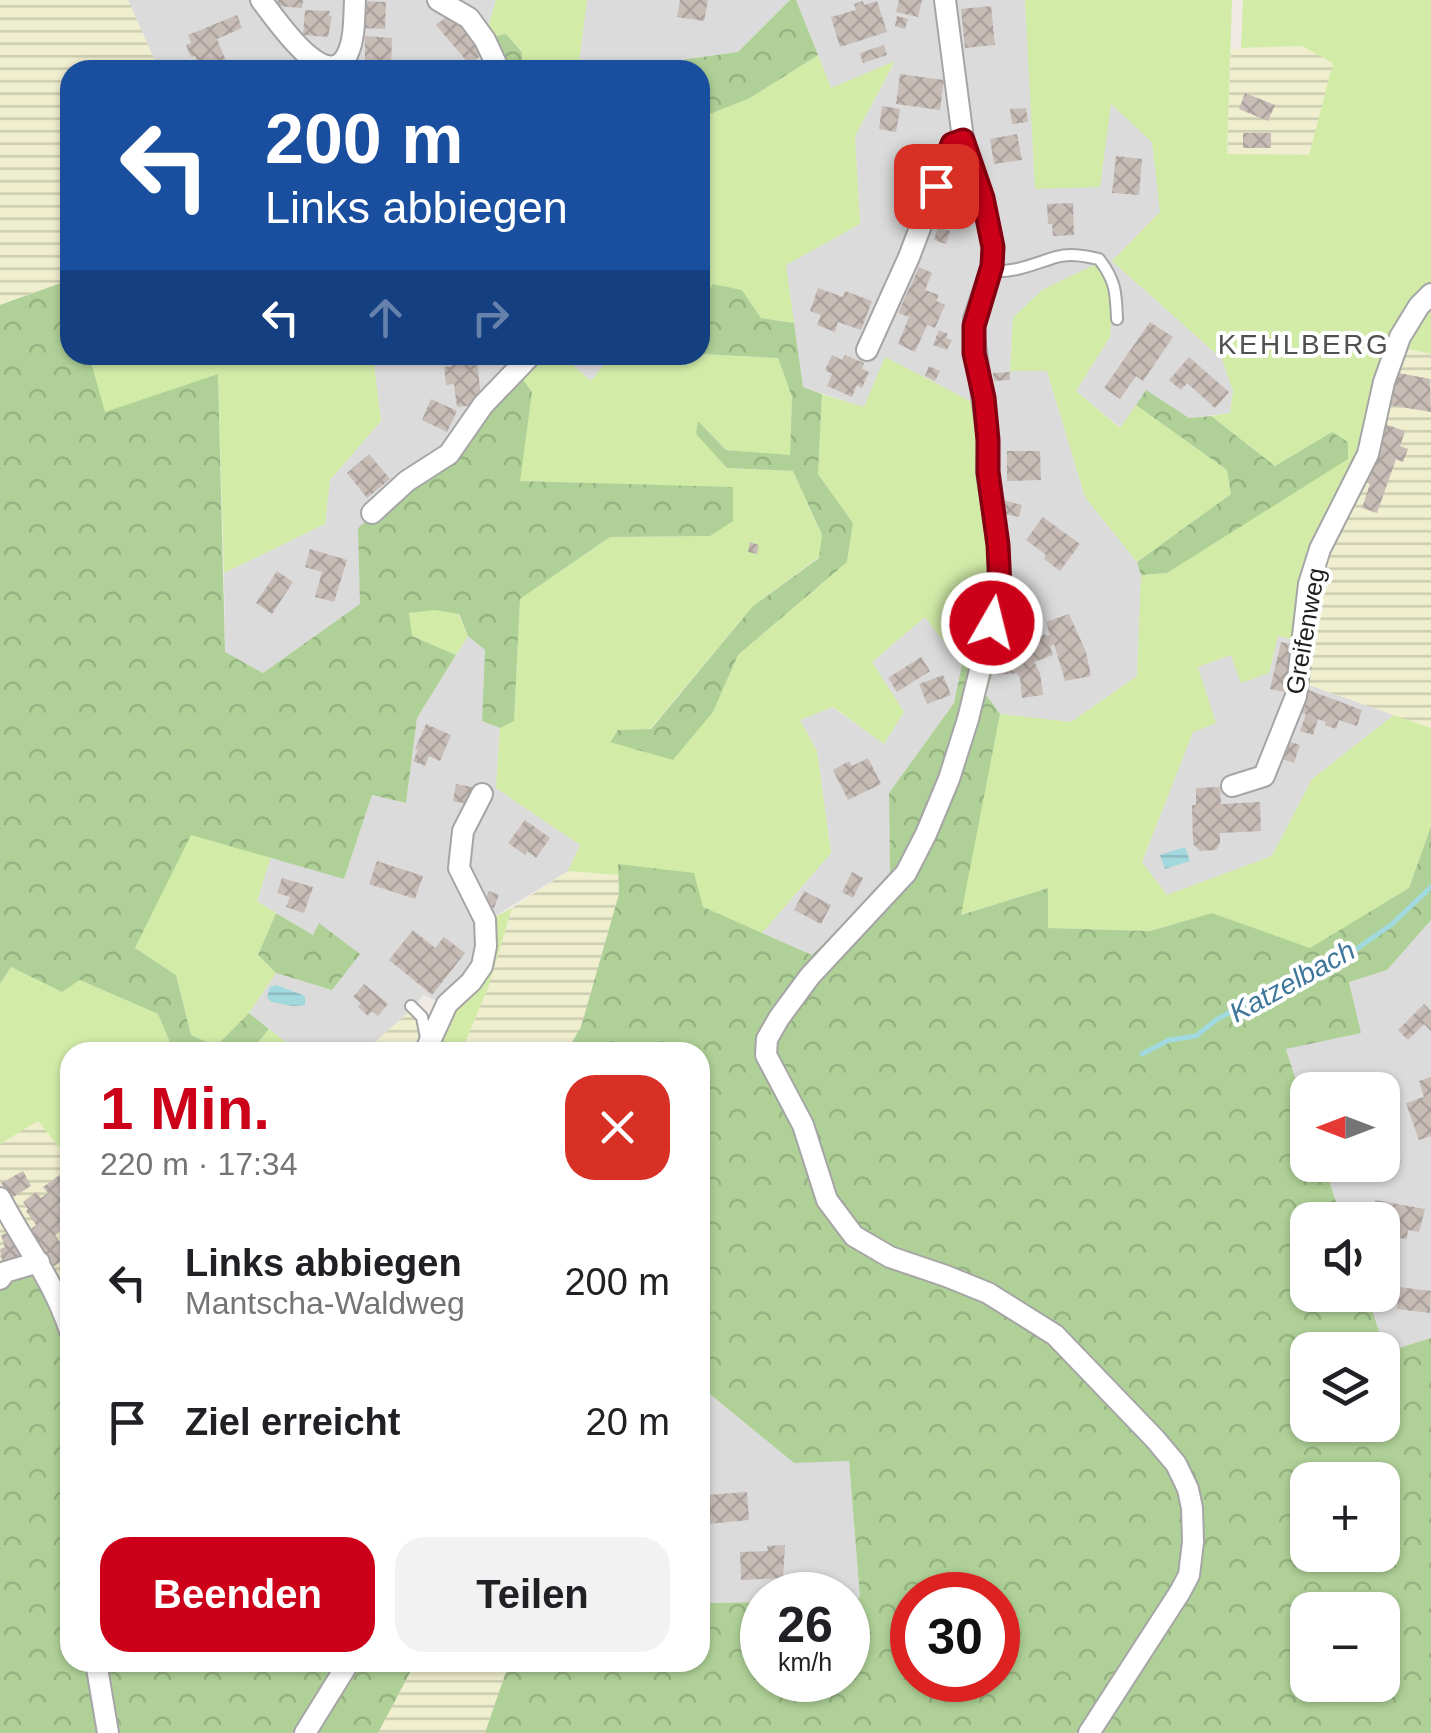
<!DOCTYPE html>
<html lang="de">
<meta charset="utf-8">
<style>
body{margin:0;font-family:Arial,sans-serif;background:#f2f2f2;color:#202124;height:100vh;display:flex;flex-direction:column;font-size:38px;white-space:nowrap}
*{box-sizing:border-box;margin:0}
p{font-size:32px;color:#757577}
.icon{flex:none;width:55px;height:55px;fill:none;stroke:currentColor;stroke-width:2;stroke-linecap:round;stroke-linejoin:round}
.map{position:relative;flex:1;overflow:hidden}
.panel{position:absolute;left:60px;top:1042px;width:650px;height:630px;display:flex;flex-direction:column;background:#fff;border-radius:30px;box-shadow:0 2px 8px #0004}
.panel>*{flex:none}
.guide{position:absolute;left:60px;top:60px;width:650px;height:305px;border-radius:30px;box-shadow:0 2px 8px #0004;background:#1a4fa0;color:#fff;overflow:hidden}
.needle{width:65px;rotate:270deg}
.fabs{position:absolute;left:1290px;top:1072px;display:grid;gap:20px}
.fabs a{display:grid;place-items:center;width:110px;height:110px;border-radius:20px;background:#fff;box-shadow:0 2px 8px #0004;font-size:50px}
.speed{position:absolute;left:740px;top:1572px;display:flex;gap:20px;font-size:50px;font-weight:700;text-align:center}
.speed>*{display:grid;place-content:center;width:130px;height:130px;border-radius:50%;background:#fff;box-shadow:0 2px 8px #0004;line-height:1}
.speed small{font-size:25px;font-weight:400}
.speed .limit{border:15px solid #d22;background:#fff;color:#111}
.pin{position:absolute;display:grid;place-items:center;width:85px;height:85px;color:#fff;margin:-42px;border-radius:20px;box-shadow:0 5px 15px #0006}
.me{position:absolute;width:110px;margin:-55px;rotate:8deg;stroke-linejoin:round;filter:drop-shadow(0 0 8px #0008)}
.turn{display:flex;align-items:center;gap:35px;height:210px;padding:0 40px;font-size:45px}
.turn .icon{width:130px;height:130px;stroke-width:2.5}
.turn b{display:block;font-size:70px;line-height:85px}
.lanes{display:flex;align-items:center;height:95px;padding:0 40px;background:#0003;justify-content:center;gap:50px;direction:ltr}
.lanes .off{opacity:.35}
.round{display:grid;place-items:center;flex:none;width:105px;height:105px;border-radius:30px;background:#f2f2f2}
.headline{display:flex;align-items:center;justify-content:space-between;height:170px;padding:0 40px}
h1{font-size:60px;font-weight:700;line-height:75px;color:#cd0019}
.primary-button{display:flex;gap:20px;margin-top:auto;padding:20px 40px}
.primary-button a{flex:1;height:115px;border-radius:30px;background:#cd0019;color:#fff;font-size:40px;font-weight:700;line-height:115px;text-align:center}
.primary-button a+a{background:#f2f2f2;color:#202124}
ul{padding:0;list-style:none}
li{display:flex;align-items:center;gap:30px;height:140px;padding:0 40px}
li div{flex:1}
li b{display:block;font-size:38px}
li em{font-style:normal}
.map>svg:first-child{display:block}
</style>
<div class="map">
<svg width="1431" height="1733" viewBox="0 0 1431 1733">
<defs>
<pattern id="farmland-rules" width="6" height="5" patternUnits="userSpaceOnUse" patternTransform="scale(2.5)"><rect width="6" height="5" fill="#efeece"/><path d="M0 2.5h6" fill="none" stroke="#ccccb0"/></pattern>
<pattern id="forest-crowns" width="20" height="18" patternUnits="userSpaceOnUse" patternTransform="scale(2.5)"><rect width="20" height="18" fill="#afd197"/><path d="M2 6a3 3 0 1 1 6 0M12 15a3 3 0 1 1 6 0" fill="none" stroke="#96b382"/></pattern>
<pattern id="water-rules" width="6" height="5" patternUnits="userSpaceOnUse" patternTransform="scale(2.5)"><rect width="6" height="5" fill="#a2d9df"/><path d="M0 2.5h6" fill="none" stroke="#8bbabf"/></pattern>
<pattern id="building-cross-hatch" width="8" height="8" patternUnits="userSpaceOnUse" patternTransform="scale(2.5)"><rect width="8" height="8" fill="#c8bcb7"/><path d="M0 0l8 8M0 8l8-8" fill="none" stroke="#aba19d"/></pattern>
</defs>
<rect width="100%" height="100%" fill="#f0eae4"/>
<path fill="#dcdbdb" d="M128,0H496L487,30L504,70H159Z
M587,0H790L738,52L687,59L651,70H578Z
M796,0H1025L1029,50L1110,103L1152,141L1161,213L1112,261L1222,359L1233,391L1230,413L1189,418L1146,391L1121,428L1076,391L1110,337L1013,318L1010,370L1047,371L1085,497L1137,562L1141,575L1138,675L1071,722L1000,714L986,695L1007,625L885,358L864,407L803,387L785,265L860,224L855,136L895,62L831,88Z
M381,355H537L455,460L359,528L361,604L263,673L225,653L224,573L325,524L330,480L381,421L374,364Z
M561,355H612L591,381Z
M926,616L962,666L954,703L889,793L890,878L812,955L762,933L831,853L817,751L800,720L832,707L884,744L904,712L872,662Z
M468,636L485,650L482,721L500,728L496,788L580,845L568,871L479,926L473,970L442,1003L423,995L410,1011L364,1052H299L249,1013L276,973L332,990L319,924L313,935L257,901L271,857L344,879L372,795L406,803L417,718Z
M1277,636L1300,641L1303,683L1394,715L1312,779L1272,856L1167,895L1142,863L1193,731L1198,667L1232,655L1241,682Z
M1431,920V1338L1386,1352L1367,1295H1382V1220H1342L1324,1165H1382V1090H1308L1307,1115L1286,1048L1360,1033L1349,981L1387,970Z
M700,1386L794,1463L849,1460L860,1599H848V1595H762V1602L707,1603L700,1596Z"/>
<path fill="url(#farmland-rules)" d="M0,0H128L159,70H70V279L0,305Z
M1302,46L1334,63L1309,155H1227L1231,49Z
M1400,347L1431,354V728L1303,683L1314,579Z
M568,871L618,875L619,894L581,1027L566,1052H461L488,988L512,908Z
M410,1011L422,1026V1052H364Z
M38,1120L70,1161V1318L45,1287L0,1268V1224L3,1222L0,1217V1144Z
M415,1663H509L485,1733H378Z"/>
<path fill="#d2eca8" d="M496,0H587L578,70H523L522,51L506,34L491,37L487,30Z
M1025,0H1232L1227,154L1309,155L1333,63L1302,46L1241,48L1243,0H1431V288L1368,436L1314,544L1300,641L1278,636L1269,673L1241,683L1231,655L1198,667L1216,723L1193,732L1142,862L1167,895L1272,856L1312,779L1394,715L1431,728V826L1409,888L1310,949L1212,913L1150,931L1048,928V888L960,915L1000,714L1071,722L1137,676L1141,575L1167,573L1332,432L1275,466L1211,416L1230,413L1233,391L1222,359L1112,261L1160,212L1152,142L1111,104L1100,187L1035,189Z
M818,55L831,88L895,61L855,136L860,224L786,265L794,323L761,318L742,290L713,285L700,304V118L750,98Z
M1096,264L1108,277L1113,301L1110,337L1076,391L1120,428L1136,405L1227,470L1231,494L1137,562L1085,497L1047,371H1010L1013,318L1042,290Z
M1431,304V354L1400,347Z
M700,354L778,358L792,397L790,456L726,450L699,422L727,468L793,471L822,536L819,557L753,606L650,729L618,730L610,741L713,712L738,655L847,562L853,523L818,474L822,394L864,407L885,357L978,405L998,568L981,574L962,666L925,617L872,662L904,712L884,744L833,707L800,720L817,751L831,853L762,933L702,907L618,865V875L568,871L580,845L496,788L500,728L514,721L520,599L610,537L710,536L733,488L519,481L532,392L519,374L537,355H561L591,381L612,355Z
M89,355H381L374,364L381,421L330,480L325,524L224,573L218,375L104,413Z
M435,609L458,614L468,636L456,655L412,636L408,613Z
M191,834L271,857L257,901L276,913L258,955L276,973L249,1013L216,1046L191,1035L176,975L135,948Z
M512,908L488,988L461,1052H432L452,1007L480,981L489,920Z
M11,967L62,992L80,980L158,1014L174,1052H70V1161L38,1121L0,1144V984Z
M269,1029L299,1052H250Z"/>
<path fill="url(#forest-crowns)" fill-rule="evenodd" d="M790,0H796L818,55L750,98L700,118V70H651L687,59L738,52Z
M506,34L522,52L523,70H504L491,37Z
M69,280L70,355H89L105,412L218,374L225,652L263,673L360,604L358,528L412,483L519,374L532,392L520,481L733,487V521L710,536L610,537L520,599L514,721L500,728L482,721L485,650L468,636L459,614L435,610L409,613L412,636L456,655L417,718L406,803L372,795L344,879L191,835L135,948L176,975L191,1035L216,1046L249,1013L269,1029L250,1052H174L158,1014L80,980L62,992L11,967L0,984V305Z
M713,284L742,290L761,318L794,323L803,387L822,394L818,474L853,523L847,562L738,655L713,712L673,760L610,742L618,730L651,729L753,606L819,558L822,535L793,471L727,468L696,434L698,421L726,450L790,455L792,397L778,358L700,354V304Z
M1146,390L1189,418L1211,416L1275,466L1332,432L1348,442V459L1167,573L1141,575L1137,562L1231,494L1227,470L1136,405Z
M998,568L1007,625L986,695L1000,714L961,915L1048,888V928L1150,931L1212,913L1310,948L1409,888L1431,826V920L1387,970L1349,982L1361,1033L1286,1049L1307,1115L1308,1165H1324L1342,1220H1308V1295H1367L1386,1352L1431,1338V1733H485L509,1663L700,1662V1596L707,1603L762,1602V1680H848V1599L860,1598L849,1461L794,1463L700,1386V1052H566L581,1027L619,894L618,864L694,873L703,907L812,955L890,878L889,793L954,703L981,573ZM1308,1350H1382V1425H1308ZM1308,1480H1382V1555H1308ZM912,1595H998V1680H912ZM1308,1610H1382V1685H1308Z
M276,913L313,935L319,923L360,954L332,990L276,973L258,955Z
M0,1268L28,1274L45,1287L70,1318V1662L415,1663L378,1733H0Z"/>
<path fill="url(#water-rules)" d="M1185,847L1190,861L1165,869L1160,855Z
M277,985L305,996V1005L293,1006L271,1002L267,997L270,987Z"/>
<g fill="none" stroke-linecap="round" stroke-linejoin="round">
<path stroke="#a2d9df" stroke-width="5" d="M1142,1054L1169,1040L1196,1036L1216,1020L1236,1009L1338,962L1392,924L1431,887"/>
</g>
<path fill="url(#building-cross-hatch)" d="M278,0H303L302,8L278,6Z
M680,0H708L704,21L677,17Z
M899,0H922L918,17L896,12Z
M360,1L386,2L385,29L359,28Z
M863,1L864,5L877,1L887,32L840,47L831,17L856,10L854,4Z
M991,6L995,45L965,48L961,9Z
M305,10L330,11L329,16H332L328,37L303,35Z
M450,14L483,53L470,65L436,25Z
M237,15L242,28L217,39L229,68L201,70L195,56L191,57L186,45L191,43L188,35Z
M897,16L908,19L905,29L895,26Z
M365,36L392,38L391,64L365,63Z
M884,45L887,55L863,63L860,53Z
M900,74L944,80L940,110L896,104Z
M1245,93L1275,105L1268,121L1239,109Z
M882,106L900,109L896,132L879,129Z
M1026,108L1028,122L1012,124L1010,109Z
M1243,133H1271V148H1243Z
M1017,134L1022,160L994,164L990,139Z
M1116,156L1142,159L1139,195L1112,193Z
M1073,203L1074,235L1053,236L1052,224H1048L1047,204Z
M938,227L950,231L946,244L934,240Z
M919,267L932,273L925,290L939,295L936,301L945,305L935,328L927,325L915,352L898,344L909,317L898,313Z
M818,288L843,297L845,291L872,301L861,330L838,322L835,332L817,325L821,315L810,311Z
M1150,322L1173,337L1143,381L1136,376L1120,399L1104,388Z
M939,330L948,334L946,338L952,340L947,350L933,345Z
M832,355L842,360L845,355L864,363L862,369L869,372L862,388L857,385L852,397L827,386L832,374L825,370Z
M1189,357L1229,392L1215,408L1187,383L1181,390L1169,380Z
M477,359L481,398H474L475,405L457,407L454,384L446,385L444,367L452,366V362Z
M929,366L940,371L935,381L925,376Z
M1010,372V380L994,381L993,373Z
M1394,372L1430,379L1431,412L1389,405Z
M431,399L457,411L447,432L422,420Z
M1385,424L1405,431L1400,446L1408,449L1403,462L1396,459L1377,513L1362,508L1370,484L1365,482Z
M1007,451H1040L1041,480L1007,481Z
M369,454L390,479L367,498L347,473Z
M1003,500L1022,505L1019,517L1000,513Z
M1043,517L1080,544L1060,571L1044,559L1046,555L1026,540Z
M750,542L759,545L757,554L748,552Z
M310,549L347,560L334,602L315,597L322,572L305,567Z
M277,571L293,582L272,614L256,603Z
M1069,614L1086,652L1091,676L1065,681L1054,644L1050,647L1053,655L1034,662L1040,673L1043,695L1022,698L1020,678L1017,673L997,675L1001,655L1009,652L1008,649L1023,643L1026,648L1032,646L1031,641L1045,634L1046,636L1050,635L1046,622Z
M1281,642L1299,646L1289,693L1270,689Z
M921,657L930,671L897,692L888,678Z
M943,675L951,695L927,704L919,684Z
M1306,689L1362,710L1357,726L1339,720L1336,729L1325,725L1326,722L1318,719L1313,735L1300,731L1306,714L1299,712Z
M426,724L451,735L440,761L429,756L425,766L413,761L418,750L415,749Z
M1285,740L1300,745L1294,763L1279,758Z
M868,758L881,784L848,800L833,770L849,761L852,766Z
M456,784L472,787L469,804L453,801Z
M1220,787L1221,804L1260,802L1261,831L1220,833V843L1216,850L1200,851L1193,844L1192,805H1196V788Z
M525,820L550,838L536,858L527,851L525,855L508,843Z
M377,861L423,876L415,899L369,884Z
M852,872L863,878L853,898L842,892Z
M282,878L313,887L304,913L286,907L290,897L277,893Z
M489,891L499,895L494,908L483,904Z
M804,891L831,905L821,924L794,910Z
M413,930L435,948L444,937L465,953L432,995L389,960Z
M364,984L388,1004L378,1016L372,1011L368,1016L358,1007L361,1003L353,997Z
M1424,1004L1431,1011V1031L1424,1024L1408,1040L1398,1030Z
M1431,1077V1136L1419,1140L1406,1103L1424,1097L1419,1081Z
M1393,1133L1401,1164L1380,1169L1379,1165H1382V1136Z
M23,1171L31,1186L10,1199L1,1183Z
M61,1174L70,1186L65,1192L70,1198L68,1205L70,1208V1224L55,1235L69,1255L53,1267L27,1232L36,1225L26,1211L28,1209L23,1202L36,1192L41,1198L48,1193L43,1187Z
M1375,1200L1425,1209L1419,1232L1408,1230L1407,1239L1382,1236V1220H1373Z
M1366,1205L1368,1220H1360L1357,1206Z
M15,1231L24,1259L3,1266L0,1249L5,1247L1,1235Z
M1399,1287L1431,1291L1430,1313L1397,1309Z
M747,1492L749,1520L708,1524L706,1495Z
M785,1545L783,1578L741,1580L740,1552L768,1551L767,1546Z"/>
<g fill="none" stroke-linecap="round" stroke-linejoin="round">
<defs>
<path id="service" d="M990,271C1015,273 1033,264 1056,257C1071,253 1084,256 1099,259C1116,281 1116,293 1117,319
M411,1006L422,1017L426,1038
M700,1583V1588"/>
<path id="minor" d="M261,0C274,16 326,96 347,55C355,39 354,18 355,0
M438,0L469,18L485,40L499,70
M945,0L963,139L983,198L993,247L992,266L974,319V337L988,440L987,472L998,545L1000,588L968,719L949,779L926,834L906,873L810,976L779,1018L767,1039L766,1055L803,1125L827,1200L854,1236L890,1257L946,1276L988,1293L1055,1335L1155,1439L1176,1464L1188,1489L1192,1508L1193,1542L1189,1575L1180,1592L1089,1733
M867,350L909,257L949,151L952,144L963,139
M372,513L407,481L449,454L483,405L531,355
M1232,786L1264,776L1296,696L1309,584L1320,549L1368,454L1384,382L1400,337L1419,306L1431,294
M425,1052L447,1004L471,982L482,966L486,946L485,920L459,868L463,831L482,794
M0,1198C25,1246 53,1279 70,1331
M0,1279L5,1272L39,1262
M96,1662L108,1733
M305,1733L349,1662"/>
</defs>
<use href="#service" stroke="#a5a5a5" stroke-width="14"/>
<use href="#minor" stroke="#a5a5a5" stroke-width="24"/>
<use href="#service" stroke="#fff" stroke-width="10"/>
<use href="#minor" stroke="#fff" stroke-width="20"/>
</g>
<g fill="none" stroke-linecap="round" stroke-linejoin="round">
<defs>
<path id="route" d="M936,186L952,144L963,140L983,198L993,247L992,266L974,326V353L984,398L988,440V472L998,545L1000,588L992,623"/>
</defs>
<use href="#route" stroke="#850010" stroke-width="25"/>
<use href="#route" stroke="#cd0019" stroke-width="18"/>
</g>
<g text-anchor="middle" stroke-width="8" stroke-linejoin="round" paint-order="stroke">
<g font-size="25" fill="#1e1e1e" stroke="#fff">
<text transform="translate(1305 631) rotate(-80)" y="9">Greifenweg</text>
</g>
<g font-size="28" letter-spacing="2.5" fill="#515151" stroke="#fff">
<text x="1304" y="354">KEHLBERG</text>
</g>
<g font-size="28" font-style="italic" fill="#3e779a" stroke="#fff">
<text transform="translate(1292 981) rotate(-29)" y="10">Katzelbach</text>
</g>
</g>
</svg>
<div class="fabs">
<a><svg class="needle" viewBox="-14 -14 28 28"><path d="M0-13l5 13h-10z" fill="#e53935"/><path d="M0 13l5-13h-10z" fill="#757577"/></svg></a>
<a><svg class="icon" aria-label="sound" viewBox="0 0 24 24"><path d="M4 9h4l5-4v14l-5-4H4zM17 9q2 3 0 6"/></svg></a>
<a><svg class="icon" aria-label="layers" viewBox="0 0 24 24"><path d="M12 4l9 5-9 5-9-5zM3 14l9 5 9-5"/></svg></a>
<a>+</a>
<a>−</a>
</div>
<div class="speed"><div>26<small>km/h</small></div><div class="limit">30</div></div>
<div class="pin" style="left:936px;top:186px;background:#d93025"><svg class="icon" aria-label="arrive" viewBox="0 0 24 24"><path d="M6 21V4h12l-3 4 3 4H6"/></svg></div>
<svg class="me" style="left:992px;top:623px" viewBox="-20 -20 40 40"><circle r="17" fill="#cd0019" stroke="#fff" stroke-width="3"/><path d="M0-11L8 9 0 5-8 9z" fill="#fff"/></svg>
<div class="guide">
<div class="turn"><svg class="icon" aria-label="left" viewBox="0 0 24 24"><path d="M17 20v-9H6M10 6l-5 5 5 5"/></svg><div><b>200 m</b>Links abbiegen</div></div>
<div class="lanes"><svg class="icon" aria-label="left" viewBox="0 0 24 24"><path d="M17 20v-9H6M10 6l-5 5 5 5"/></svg><svg class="icon off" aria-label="ahead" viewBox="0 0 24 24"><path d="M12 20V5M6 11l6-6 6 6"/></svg><svg class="icon off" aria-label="right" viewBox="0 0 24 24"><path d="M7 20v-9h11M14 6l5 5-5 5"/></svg></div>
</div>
<section class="panel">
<div class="headline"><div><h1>1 Min.</h1><p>220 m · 17:34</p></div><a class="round" style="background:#d93025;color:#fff"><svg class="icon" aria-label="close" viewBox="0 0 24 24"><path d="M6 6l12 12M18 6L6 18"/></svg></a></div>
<ul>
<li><svg class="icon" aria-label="left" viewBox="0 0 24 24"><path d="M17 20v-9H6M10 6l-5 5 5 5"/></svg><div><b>Links abbiegen</b><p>Mantscha-Waldweg</p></div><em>200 m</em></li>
<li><svg class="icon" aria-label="arrive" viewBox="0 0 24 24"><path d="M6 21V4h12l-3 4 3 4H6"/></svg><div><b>Ziel erreicht</b></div><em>20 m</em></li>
</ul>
<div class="primary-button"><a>Beenden</a><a>Teilen</a></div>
</section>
</div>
